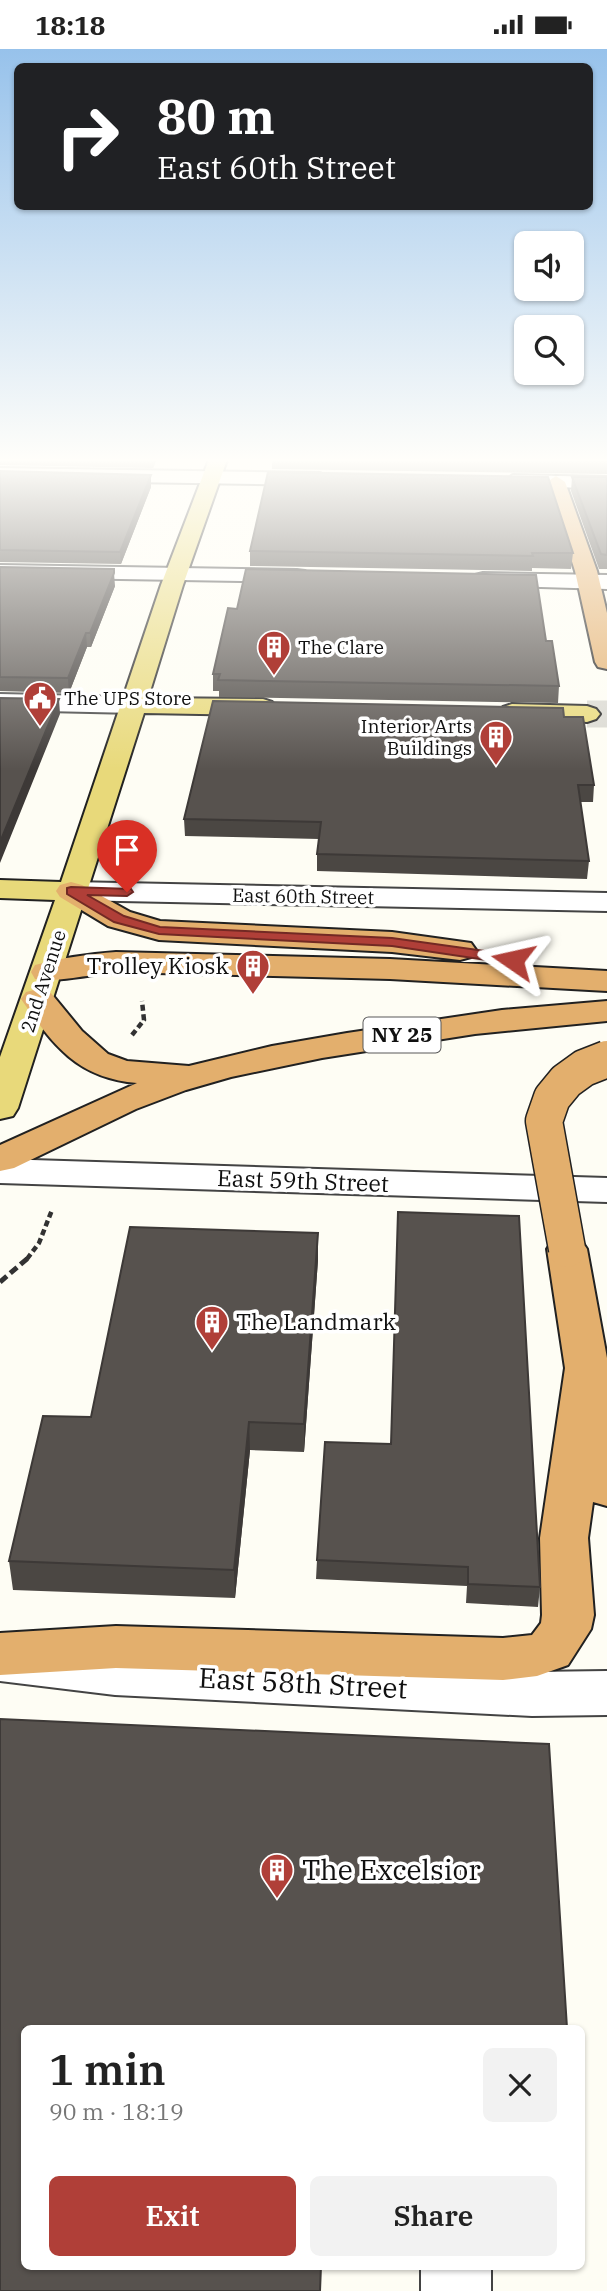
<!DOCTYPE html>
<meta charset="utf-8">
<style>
body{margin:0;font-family:"IBM Plex Serif",serif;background:#f2f2f2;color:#222;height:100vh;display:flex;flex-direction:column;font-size:26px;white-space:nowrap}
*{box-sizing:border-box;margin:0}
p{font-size:23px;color:#767676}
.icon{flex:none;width:38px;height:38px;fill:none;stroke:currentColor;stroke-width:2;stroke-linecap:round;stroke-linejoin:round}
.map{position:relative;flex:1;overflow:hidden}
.side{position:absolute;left:21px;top:1976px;width:564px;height:245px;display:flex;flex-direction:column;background:#fff;border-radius:10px;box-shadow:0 2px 5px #0004}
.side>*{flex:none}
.hud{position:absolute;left:14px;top:14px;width:579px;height:147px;border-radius:10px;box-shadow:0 2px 5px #0004;background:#202124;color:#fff;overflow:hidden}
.fabs{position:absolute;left:514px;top:182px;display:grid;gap:14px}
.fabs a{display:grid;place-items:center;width:70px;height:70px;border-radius:10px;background:#fff;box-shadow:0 2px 5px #0004;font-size:35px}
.pin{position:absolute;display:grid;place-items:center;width:60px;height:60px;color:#fff;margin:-72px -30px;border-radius:50% 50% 50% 0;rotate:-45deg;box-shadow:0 0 7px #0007}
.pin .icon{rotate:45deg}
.me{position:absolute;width:77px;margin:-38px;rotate:281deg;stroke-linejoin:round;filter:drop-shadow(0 0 5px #0008)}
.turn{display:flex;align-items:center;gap:24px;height:147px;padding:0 28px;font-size:32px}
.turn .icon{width:91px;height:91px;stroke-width:2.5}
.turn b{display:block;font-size:49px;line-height:60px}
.round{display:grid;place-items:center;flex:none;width:74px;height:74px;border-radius:10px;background:#f2f2f2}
.summary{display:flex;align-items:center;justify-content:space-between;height:119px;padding:0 28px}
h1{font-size:42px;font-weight:600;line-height:52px}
.primary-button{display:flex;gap:14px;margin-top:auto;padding:14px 28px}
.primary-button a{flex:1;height:80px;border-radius:10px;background:#b03f38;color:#fff;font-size:28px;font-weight:600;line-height:80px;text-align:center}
.primary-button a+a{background:#f2f2f2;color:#222}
.status{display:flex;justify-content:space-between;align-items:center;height:49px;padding:0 35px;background:#fff;direction:ltr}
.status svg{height:19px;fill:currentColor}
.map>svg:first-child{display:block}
</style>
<div class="status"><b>18:18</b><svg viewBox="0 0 49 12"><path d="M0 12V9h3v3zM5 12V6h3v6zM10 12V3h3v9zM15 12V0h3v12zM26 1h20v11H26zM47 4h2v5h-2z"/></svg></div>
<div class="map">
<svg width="607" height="2242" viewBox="0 0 607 2242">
<rect width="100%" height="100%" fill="#fefdf4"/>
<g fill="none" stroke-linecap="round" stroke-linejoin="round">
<path stroke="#dad9d2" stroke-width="27" stroke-dasharray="27 14" stroke-linecap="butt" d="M587,665H607"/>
<defs>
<path id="minor" d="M0,419L320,424L329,430L320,436L0,431Z
M513,426L607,428V440L506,436L504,432Z
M0,516L297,521L305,522L308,527L305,532L297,533L0,528Z
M483,524L607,526V540L475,536L472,531L475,526Z
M0,645L135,648L144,651L148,656L144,661L135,664L0,661Z
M71,833L607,844V862L71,851L60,848L56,842L60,836Z
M0,1110L607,1129V1153L0,1134Z
M0,1590L115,1604L532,1623L607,1622V1666L532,1667L115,1646L0,1632Z
M421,2217H491V2242H421Z"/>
<path id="major" d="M210,408H228L183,536L148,649L263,650L272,653L276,658L272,663L263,666L144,664L18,1059L13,1067L0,1070V1008L55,851L0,849V831L61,833L161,536Z
M512,655L587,657L596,660L600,665L596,670L587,673L503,668L499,663L503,658Z"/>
<path id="highway" d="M556,427L565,433L597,522L607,564V620L598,618L595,613L575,522L547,433Z
M71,833L82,836L130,863L160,872L392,883L471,894L476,901L471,908L460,911L392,903L159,891L108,877L60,848L56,842L60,836Z
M116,903L390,910L607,922V942L390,930L116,923C94,925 54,934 35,930L31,923L35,916C62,909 88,905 116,903Z
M38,940L50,943L82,982L108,1005L127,1012L189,1017L272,997L347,984L502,961L607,952V972L475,985L322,1009L231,1028L186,1041L136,1060L14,1119L0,1122V1096L137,1034C77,1029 53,996 21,950L26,943Z
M567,1187L581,1191L587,1200L607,1309V1457L593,1453L588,1489L594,1566L591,1580L568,1616L537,1627L503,1631L116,1619L0,1626V1584L116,1577L503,1589L532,1586L541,1574L542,1566L540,1489L565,1319L547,1200L553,1191Z"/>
</defs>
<use href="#minor" stroke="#434343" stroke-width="4"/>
<use href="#major" stroke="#212121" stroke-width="4"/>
<use href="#highway" stroke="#212121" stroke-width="4"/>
<path stroke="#323232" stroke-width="4.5" stroke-dasharray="6 3.5" stroke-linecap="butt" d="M132,986L144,971L142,952
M27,1210L39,1194L52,1161"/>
<path stroke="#323232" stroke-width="5" stroke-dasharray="9 4.5" stroke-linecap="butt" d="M0,1233L28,1209"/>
<use href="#minor" fill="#fff" fill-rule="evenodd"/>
<use href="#major" fill="#e8d97a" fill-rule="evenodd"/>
<use href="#highway" fill="#e3af6d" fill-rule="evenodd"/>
<defs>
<path id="highway-bridge" d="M567,1200L544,1072L552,1049L566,1032L584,1019L607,1010"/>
</defs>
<use href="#highway-bridge" stroke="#212121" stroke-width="39" stroke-linecap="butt"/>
<use href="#highway-bridge" stroke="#e3af6d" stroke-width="36"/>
</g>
<path fill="#4b4743" d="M0,408H158L153,419L0,416Z
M272,408H607V425L272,420Z
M0,422L151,438L121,515L0,513Z
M572,428H607V520H599L571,442Z
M250,502L573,504L571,520L532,519V522L250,517Z
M0,518L115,537L91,598H87L69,644L0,642Z
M546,592L559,637L558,654L219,648V642H213V625Z
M564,668L594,736L593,753H580L589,812L587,830L317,822V805L319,790L185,787L184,770Z
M318,1184V1211L304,1403L250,1401L235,1549L13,1541L9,1512Z
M325,1393L540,1538L538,1558L466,1554L467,1537L316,1530L317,1511Z"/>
<path fill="#3d3937" d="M153,408H158L153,419Z
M151,426V438L121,515L120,503Z
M114,524L115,537L91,598L90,584Z
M86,584L87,598L69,644L68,629Z
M59,650L60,665L0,814V793Z
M318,1184V1211L304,1403V1375Z
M249,1373L250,1401L235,1549L234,1521Z"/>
<path fill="#57524e" stroke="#3d3937" stroke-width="2" d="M334,408H607V412Z
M0,422L151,426L120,503L0,501Z
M268,423L548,428L573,504H532L533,507L250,502Z
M572,428H607V506L601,505Z
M0,518L114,520V524L90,584H86L68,629L0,628Z
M246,520L536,526L546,592H552L559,637L218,631L220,625H213L228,559L237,560Z
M0,649L59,650L0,793Z
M213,652L563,659L564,668H583L594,736H578L589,812L317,805L321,773L184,770Z
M398,1163L519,1167L540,1538L468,1535V1518L317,1511L325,1393L391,1395Z
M130,1178L318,1184L304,1375L249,1373L234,1521L9,1512L43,1367L91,1368Z
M0,1670L549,1695L567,1979H24V2217H321L320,2242H0Z"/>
<linearGradient id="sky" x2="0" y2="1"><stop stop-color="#97c2eb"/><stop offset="0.57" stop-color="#fffefa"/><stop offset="1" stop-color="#fffefa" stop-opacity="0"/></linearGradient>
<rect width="607" height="722" fill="url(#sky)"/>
<path fill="#b03f38" stroke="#722924" stroke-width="2" d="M71,838L131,840L133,843L127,847L87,846L124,867L160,878L392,889L513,906L520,911L513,915L392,897L159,885L114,873L67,845V839Z"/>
<defs>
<symbol id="building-pin" viewBox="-11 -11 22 30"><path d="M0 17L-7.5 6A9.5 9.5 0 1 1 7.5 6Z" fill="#b03f38" stroke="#fff"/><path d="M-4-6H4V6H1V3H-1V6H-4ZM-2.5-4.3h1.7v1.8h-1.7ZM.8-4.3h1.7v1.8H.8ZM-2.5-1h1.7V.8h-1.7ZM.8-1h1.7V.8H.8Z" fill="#fff"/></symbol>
<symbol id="civic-pin" viewBox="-11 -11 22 30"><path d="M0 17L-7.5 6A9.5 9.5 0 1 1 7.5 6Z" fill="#b03f38" stroke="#fff"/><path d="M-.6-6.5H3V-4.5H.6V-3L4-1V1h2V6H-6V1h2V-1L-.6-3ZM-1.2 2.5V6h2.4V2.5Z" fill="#fff"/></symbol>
</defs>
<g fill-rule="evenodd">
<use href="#building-pin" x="255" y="579" width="38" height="52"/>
<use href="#civic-pin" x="21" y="630" width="38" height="52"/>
<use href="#building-pin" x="477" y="669" width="38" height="52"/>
<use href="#building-pin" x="234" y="898" width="38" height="52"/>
<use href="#building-pin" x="193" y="1254" width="38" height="52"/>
<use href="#building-pin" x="258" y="1802" width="38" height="52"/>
</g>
<g text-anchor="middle" stroke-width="7" stroke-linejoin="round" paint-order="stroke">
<g font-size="19" fill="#101010" stroke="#fff" text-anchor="start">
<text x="298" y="605">The Clare</text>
<text x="64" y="656">The UPS Store</text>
<text x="472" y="684" text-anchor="end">Interior Arts<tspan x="472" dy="22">Buildings</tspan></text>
</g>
<g font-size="19" fill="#101010" stroke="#fff">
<text transform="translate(303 847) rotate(1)" y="7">East 60th Street</text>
<text transform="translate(43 932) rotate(-72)" y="7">2nd Avenue</text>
</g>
<rect fill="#fff" stroke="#585858" stroke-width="2" x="363.5" y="968.5" width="77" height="35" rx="5"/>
<g font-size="21" font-weight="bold" fill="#101010">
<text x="402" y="993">NY 25</text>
</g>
<g font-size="23" fill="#101010" stroke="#fff" text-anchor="end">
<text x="229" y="925">Trolley Kiosk</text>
<text x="236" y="1281" text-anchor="start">The Landmark</text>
</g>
<g font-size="23" fill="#101010" stroke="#fff">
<text transform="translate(303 1132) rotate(2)" y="8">East 59th Street</text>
</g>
<g font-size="28" fill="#101010" stroke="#fff">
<text transform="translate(303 1634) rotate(3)" y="10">East 58th Street</text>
</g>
<g font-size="28" fill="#101010" stroke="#fff" text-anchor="start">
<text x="302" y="1831">The Excelsior</text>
</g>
</g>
</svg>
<div class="fabs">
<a><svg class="icon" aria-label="sound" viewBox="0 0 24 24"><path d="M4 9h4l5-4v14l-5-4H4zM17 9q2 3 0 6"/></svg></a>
<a><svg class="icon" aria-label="search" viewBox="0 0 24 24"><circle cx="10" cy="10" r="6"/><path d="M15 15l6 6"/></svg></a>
</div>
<div class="pin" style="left:127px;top:843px;background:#d93025"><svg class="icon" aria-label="arrive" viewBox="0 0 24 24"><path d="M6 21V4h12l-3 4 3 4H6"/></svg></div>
<svg class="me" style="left:513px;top:911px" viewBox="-20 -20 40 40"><path d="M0-17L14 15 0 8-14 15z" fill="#b03f38" stroke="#fff" stroke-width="4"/></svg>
<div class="hud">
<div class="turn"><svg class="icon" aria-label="right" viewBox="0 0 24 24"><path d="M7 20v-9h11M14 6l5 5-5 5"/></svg><div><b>80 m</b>East 60th Street</div></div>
</div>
<section class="side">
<div class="summary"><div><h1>1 min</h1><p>90 m · 18:19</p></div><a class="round"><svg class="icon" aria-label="close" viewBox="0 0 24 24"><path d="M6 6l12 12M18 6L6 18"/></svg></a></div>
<div class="primary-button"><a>Exit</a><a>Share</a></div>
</section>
</div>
